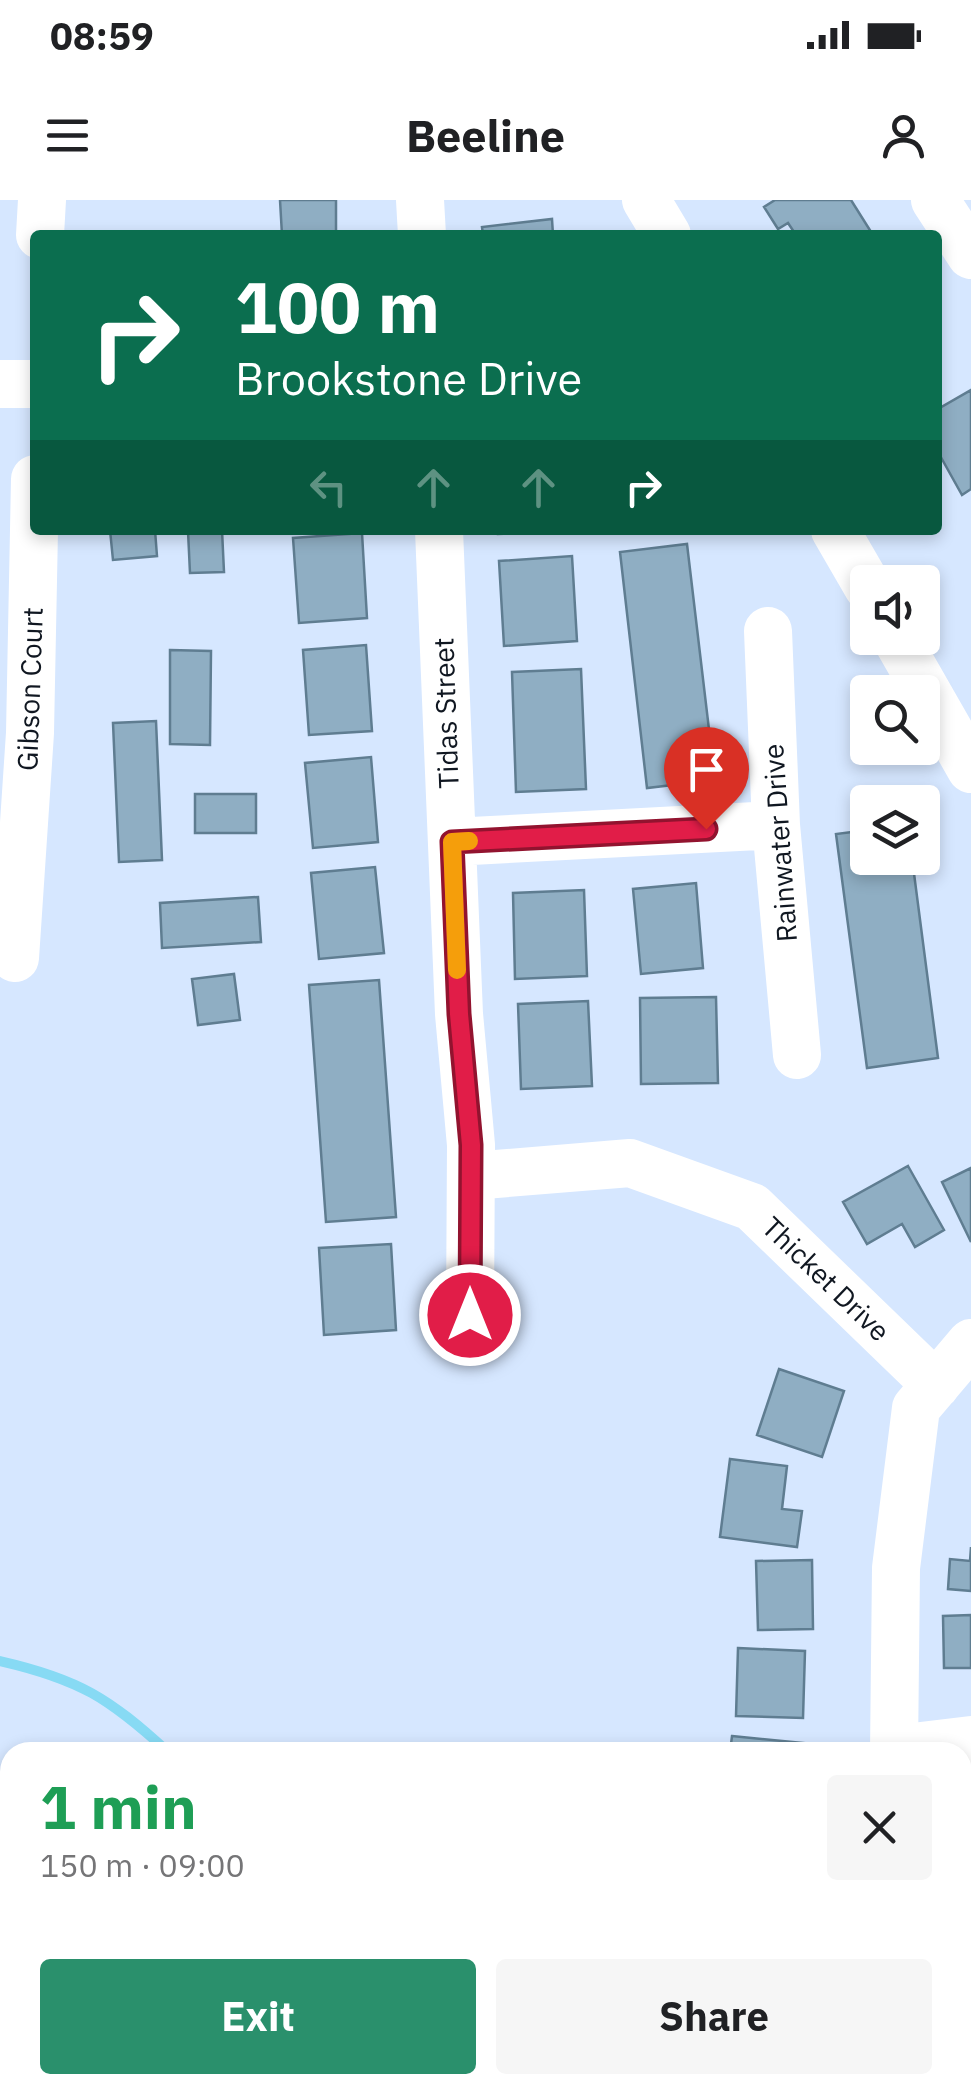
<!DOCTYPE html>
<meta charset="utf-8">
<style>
body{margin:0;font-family:"IBM Plex Sans",sans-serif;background:#f6f6f6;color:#202124;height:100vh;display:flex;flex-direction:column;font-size:38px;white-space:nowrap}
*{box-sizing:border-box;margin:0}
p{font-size:32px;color:#757577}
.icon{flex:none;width:55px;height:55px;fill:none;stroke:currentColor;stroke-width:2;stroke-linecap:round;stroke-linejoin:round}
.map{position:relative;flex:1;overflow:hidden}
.panel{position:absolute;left:0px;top:1542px;width:972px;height:352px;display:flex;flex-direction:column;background:#fff;border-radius:30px 30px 0 0;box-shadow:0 5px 15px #0003}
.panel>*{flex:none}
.banner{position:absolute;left:30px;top:30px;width:912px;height:305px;border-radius:10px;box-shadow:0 5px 15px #0003;background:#0b6e4f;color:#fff;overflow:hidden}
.buttons{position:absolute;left:850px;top:365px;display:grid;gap:20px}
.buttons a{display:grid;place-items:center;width:90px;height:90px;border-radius:10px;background:#fff;box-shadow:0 5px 15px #0003;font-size:50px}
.pin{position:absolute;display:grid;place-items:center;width:85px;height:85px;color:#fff;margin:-102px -42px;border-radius:50% 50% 50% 0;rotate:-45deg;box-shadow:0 0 10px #0007}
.pin .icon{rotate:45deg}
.me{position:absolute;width:110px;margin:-55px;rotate:0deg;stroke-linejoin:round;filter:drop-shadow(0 0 8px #0008)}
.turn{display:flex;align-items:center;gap:35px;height:210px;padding:0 40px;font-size:45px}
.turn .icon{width:130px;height:130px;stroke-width:2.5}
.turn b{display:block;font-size:70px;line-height:85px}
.lanes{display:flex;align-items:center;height:95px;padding:0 40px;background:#0003;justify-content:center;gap:50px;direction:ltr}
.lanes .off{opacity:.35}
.round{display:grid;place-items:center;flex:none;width:105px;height:105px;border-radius:10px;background:#f6f6f6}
.overview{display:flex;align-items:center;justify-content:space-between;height:170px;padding:0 40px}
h1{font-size:60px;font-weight:700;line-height:75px;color:#1e9e55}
.button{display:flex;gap:20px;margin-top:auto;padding:20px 40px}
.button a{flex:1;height:115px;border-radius:10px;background:#2a906c;color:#fff;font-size:40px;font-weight:700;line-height:115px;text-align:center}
.button a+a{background:#f6f6f6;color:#202124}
.status{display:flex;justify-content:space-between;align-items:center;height:70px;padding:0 50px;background:#fff;direction:ltr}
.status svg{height:28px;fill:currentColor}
header{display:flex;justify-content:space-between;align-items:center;height:130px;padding:0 40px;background:#fff;font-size:45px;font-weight:700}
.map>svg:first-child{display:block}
</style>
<div class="status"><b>08:59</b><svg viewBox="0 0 49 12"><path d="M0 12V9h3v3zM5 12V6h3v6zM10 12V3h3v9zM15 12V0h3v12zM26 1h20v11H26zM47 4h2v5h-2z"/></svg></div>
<header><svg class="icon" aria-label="menu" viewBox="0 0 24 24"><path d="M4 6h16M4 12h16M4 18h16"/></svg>Beeline<svg class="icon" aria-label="person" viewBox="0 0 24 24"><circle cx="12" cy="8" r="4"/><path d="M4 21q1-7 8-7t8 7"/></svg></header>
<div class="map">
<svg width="971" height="1893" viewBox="0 0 971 1893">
<rect width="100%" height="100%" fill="#d6e7ff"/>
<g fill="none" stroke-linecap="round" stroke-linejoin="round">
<path stroke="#87daf4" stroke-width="10" d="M0,1461C79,1479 109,1498 168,1552
M263,1885L265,1893"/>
</g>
<path fill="#8faec3" stroke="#5f7d91" stroke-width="2.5" d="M280,0H336V35H282Z
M775,0H851L873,35H796L788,23L778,29L764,7Z
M552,19L553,35H483L482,27Z
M971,190V289L962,295L938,252V209Z
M110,330H155L157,356L113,360Z
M222,330L224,372L190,373L188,331Z
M498,330H571V331L498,334Z
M362,333L367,418L299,423L293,338Z
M687,344L715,580L647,588L620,352Z
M572,356L577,441L504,446L499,361Z
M366,445L372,531L309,535L303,450Z
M170,450L211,451L210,545L170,544Z
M581,469L586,589L516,592L512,472Z
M156,521L162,660L119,662L113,523Z
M371,557L378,642L313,648L305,563Z
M195,594H256V633H195Z
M868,630V658H912L938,858L867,868L836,634Z
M375,667L384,753L319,759L311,673Z
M696,683L703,768L641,774L633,689Z
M584,690L587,776L515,779L513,693Z
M258,697L261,742L162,748L160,703Z
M234,774L240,820L198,825L192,779Z
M379,780L396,1017L326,1022L309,785Z
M716,797L718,883L641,884L640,798Z
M588,801L592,886L521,889L518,804Z
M908,966L944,1030L915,1047L902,1024L867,1044L843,1002Z
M971,968V1042L942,982Z
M391,1044L396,1130L324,1135L319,1048Z
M779,1169L844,1191L822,1257L757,1235Z
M730,1259L787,1266L782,1309L802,1311L797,1347L720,1337Z
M971,1347V1391L948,1389L950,1359L970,1361Z
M812,1360L813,1429L758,1430L756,1361Z
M971,1415V1468H944L943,1416Z
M738,1448L805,1451L803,1518L736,1516Z
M732,1536L812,1544V1552H730Z
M962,1706L971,1711V1752L962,1765Z
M601,1885H678L682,1886L679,1893H598Z"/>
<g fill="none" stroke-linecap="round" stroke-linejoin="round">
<path stroke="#fff" stroke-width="48" d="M420,0L422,35
M646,0L667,35
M935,0L971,55
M40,35L42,0
M0,184H35
M439,330L459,814L471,945L470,1115
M835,330L868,387
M768,431L776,625L797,855
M896,438L971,569
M452,642L776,625
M15,758L30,533L35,279
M471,976L630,963L752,1007L936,1185
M896,1549L971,1540
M894,1552L896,1368L916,1208L971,1143
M962,1863L971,1870
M766,1893L770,1885"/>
</g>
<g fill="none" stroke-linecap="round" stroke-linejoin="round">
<defs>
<path id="route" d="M470,1115L471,945L459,814L452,642L706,629"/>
</defs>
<use href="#route" stroke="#92132f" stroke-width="25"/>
<use href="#route" stroke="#e11d48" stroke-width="18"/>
<path stroke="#f59e0b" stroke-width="18" d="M457,770L452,642L469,641"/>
</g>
<g text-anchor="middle" stroke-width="9" stroke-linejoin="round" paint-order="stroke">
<g font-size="28" fill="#101721" stroke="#fff">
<text transform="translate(30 489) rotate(-88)" y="10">Gibson Court</text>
<text transform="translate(446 513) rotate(-92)" y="10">Tidas Street</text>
<text transform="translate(780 643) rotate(-94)" y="10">Rainwater Drive</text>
<text transform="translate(826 1079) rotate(44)" y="10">Thicket Drive</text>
</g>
</g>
</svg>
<div class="buttons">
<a><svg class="icon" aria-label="sound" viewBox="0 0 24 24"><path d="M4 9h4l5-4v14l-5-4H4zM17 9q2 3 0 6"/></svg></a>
<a><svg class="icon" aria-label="search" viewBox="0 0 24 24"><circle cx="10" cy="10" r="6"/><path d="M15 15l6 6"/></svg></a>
<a><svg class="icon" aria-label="layers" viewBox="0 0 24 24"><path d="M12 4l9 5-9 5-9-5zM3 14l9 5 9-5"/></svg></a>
</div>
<div class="pin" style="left:706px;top:629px;background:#d93025"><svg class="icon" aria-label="arrive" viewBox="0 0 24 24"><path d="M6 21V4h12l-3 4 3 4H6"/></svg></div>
<svg class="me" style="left:470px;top:1115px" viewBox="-20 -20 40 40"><circle r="17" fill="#e11d48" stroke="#fff" stroke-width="3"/><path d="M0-11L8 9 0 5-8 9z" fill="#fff"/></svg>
<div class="banner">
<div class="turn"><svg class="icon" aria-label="right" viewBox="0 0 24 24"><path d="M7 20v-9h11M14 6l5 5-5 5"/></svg><div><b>100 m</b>Brookstone Drive</div></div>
<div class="lanes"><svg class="icon off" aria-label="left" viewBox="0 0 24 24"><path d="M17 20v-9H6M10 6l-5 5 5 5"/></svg><svg class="icon off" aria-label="ahead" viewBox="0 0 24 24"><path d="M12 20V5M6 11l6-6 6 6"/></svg><svg class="icon off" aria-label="ahead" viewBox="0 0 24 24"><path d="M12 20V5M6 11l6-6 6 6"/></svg><svg class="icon" aria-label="right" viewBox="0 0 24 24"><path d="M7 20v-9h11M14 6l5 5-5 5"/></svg></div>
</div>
<section class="panel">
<div class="overview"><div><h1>1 min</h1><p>150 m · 09:00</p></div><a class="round"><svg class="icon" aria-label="close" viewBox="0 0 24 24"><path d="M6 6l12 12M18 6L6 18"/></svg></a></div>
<div class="button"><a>Exit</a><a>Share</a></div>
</section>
</div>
